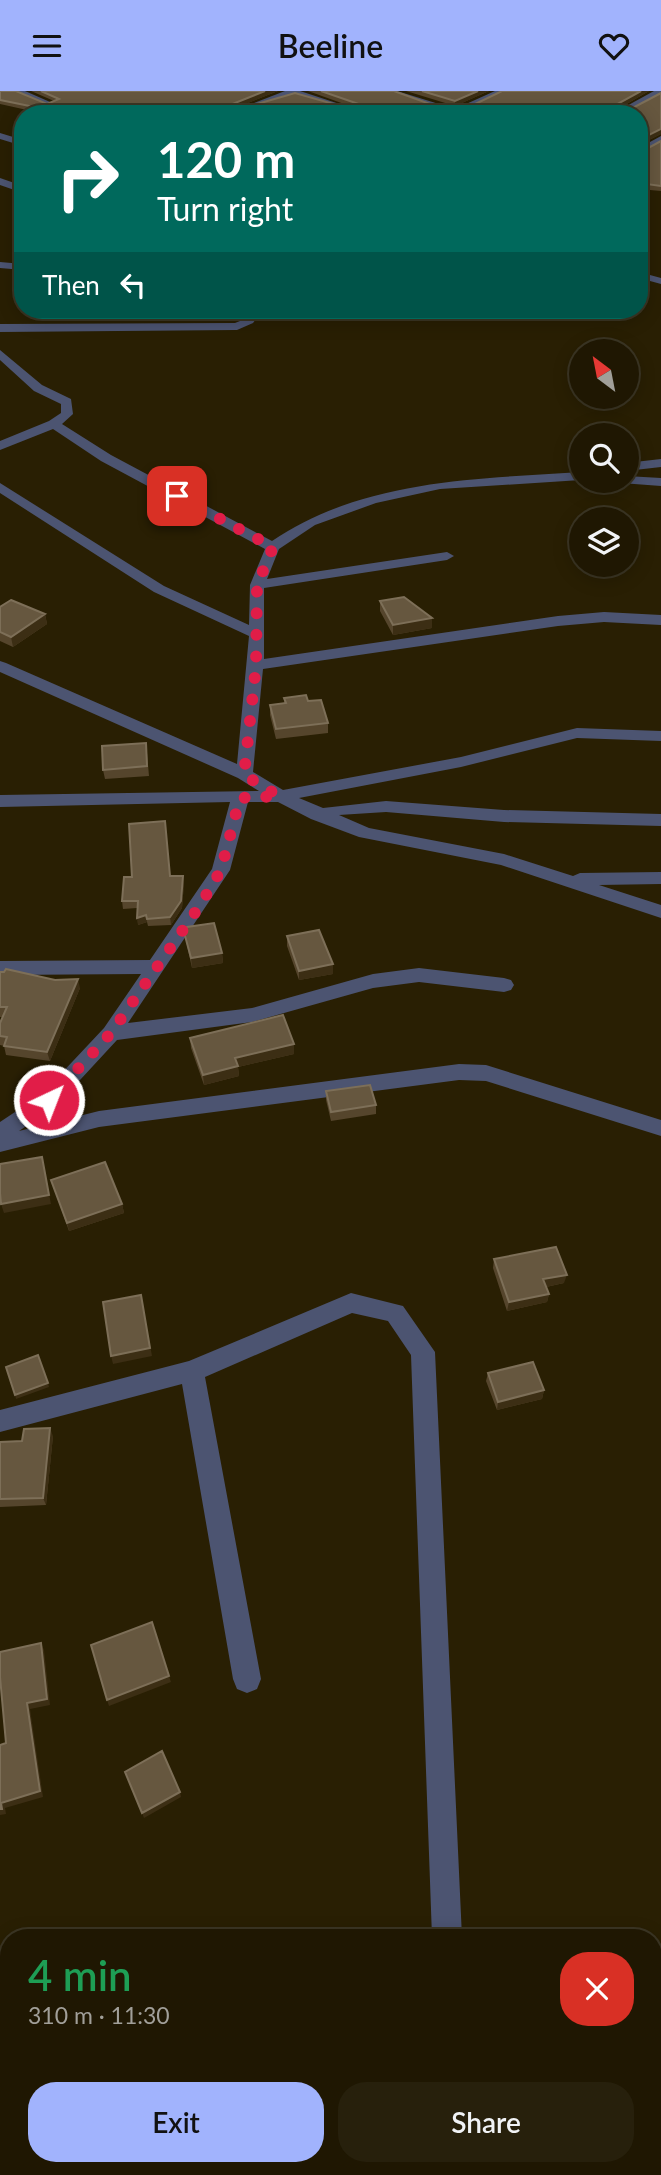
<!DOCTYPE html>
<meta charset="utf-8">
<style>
body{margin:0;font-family:Lato,sans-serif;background:#27200c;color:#f1f3f6;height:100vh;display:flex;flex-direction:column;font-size:26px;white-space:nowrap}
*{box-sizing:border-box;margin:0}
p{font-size:23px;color:#a19f99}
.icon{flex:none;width:38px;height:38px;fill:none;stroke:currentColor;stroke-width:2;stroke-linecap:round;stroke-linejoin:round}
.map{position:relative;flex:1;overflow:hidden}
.drawer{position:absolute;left:0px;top:1838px;width:662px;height:247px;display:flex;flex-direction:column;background:#1f1702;border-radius:28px 28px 0 0;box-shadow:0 4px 18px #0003,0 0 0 2px #3c3624}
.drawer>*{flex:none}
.banner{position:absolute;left:14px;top:14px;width:634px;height:214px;border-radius:28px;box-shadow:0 4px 18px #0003,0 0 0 2px #3c3624;background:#00695c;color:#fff;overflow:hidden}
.needle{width:46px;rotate:328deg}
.controls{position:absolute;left:569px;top:248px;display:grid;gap:14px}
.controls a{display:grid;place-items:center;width:70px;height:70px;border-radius:50%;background:#1f1702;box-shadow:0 4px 18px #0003,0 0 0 2px #3c3624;font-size:35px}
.pin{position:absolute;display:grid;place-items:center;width:60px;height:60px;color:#fff;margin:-30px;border-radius:14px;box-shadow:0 4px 10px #0006}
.me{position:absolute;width:77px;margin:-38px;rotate:43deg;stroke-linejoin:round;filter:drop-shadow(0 0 5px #0008)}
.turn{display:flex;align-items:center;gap:24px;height:147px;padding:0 28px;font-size:32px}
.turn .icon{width:91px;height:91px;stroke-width:2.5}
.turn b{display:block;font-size:49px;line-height:60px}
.then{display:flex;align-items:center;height:66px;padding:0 28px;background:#0003;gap:14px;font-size:26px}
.round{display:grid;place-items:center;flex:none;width:74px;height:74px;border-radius:28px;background:#27200c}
.summary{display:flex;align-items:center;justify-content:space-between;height:119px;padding:0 28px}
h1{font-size:42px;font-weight:600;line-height:52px;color:#1e9e55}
.action{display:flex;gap:14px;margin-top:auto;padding:14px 28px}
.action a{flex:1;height:80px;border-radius:28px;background:#a1b3fd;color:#111;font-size:28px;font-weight:600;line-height:80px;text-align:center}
.action a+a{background:#27200c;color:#f1f3f6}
header{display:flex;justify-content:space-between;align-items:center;height:91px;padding:0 28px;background:#a1b3fd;color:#111;font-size:32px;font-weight:600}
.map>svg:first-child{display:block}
</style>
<header><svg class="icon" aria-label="menu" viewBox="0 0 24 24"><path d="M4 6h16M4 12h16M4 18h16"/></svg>Beeline<svg class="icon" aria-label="heart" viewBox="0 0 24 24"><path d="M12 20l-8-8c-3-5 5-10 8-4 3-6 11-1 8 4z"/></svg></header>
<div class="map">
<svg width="661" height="2084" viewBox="0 0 661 2084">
<rect width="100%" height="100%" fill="#291f03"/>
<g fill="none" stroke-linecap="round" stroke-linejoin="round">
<path fill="#4c5471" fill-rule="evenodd" d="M12,0H25L57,14L49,16Z
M285,0H300L370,23C344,23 321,8 295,4C277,2 248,23 226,23Z
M382,0H397L455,18L495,0H508L464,20L467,23H452Z
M654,0H661V4L624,23H612Z
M0,42L23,49V55L0,48Z
M661,45V52L639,64V57Z
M0,87L23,95V102L0,94Z
M0,171L23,173V179L0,177Z
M639,181L661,187V193L639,187Z
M251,219H263L253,232L237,239L0,241V233L235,232L245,228Z
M0,259L42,294L71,308L73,323L62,333L111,364L272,450C364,388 475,388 581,381V389L440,398L376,412L315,434L279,458L267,488L447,461L454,465L447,469L264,497V568L558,525L604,521L661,524V534L604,531L558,535L263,578L253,681L283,699L461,666L577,637L661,640V650L577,647L461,676L299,707L323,717L386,710L504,719L661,723V735L504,731L386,721L339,724L369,737L504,763L573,785L580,782L661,781V793L599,794L661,814V827L501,774L359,746L311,728L278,711H248L230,779L128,932L252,917L373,883L419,877L504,887L511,889L514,894L511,899L504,901L419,891L373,897L252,931L117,949L56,1015L19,1040L99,1020L459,973L486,974L661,1029V1045L486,990L459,989L99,1036L0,1061V1031L42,1003L104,937L141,883L0,884V870L150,869L212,778L230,711L0,716V704L259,700L238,687L0,581V570L6,572L237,673L249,545L154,501L0,402V392L164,495L249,534L250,494L265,458L101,370L53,338L0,359V350L49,330L61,322V313L34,300L0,269Z
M661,368V376L626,380V372Z
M626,385L661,387V395L621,392L626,390Z
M351,1202L403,1215L435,1261L462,1846H432L411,1264L388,1230L352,1222L205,1286L261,1588L257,1598L247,1602L237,1598L233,1588L182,1293L0,1341V1319L189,1270Z
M440,2076H472V2084H438Z"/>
</g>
<path fill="#55452c" d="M0,0L47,13L54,10L31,0H278L225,21V23H45L0,13Z
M308,0H394L452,21L469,20L502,0H649L613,21H625L661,2V43L639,54V23H260L251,20L250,15L358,18Z
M406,0H489L455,15Z
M661,50V100L639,98V61H641Z
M380,510L432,537L393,544L380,520Z
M0,516L45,523L47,533L13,556L0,550Z
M284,607L308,610L328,632V642L276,648L270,624V614L284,612Z
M147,662L149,685L105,688L103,679Z
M170,785L184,792L182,817L171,834L148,835L147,831L138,834L137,817L123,818L122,810Z
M184,841L222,862L223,872L192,877Z
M287,845L333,873V883L299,889L287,855Z
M0,881L80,897L50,970L6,964L4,955L0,954V932L3,926H0Z
M190,947L294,953V963L238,976L239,985L204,994L191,957Z
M326,1000L376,1014V1023L331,1030L326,1009Z
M51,1089L122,1113L124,1122L69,1140Z
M494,1168L564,1192L546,1196L549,1203L547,1211L507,1220L493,1177Z
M488,1282L544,1299L542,1308L497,1319L486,1290Z
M53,1345L46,1414L0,1416V1351L22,1350Z"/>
<path fill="#3c2e14" d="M265,0H278L225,21V23H220L225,16Z
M478,0H489L455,15V10Z
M641,0H649L609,23L610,17Z
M661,38V43L639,54V49Z
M45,523L47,533L13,556L11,546Z
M432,527V537L393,544V534Z
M183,785L184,792L182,817L171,834L170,826Z
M146,824L147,831L138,834L137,827Z
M222,862L223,872L192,877L191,867Z
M333,873V883L299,889V880Z
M78,888L80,897L50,970L47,961Z
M294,953V963L238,976L239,985L204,994L203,984L235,967Z
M42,1066L51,1113L4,1122L1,1113Z
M122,1113L124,1122L69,1140L67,1132Z
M567,1184L564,1192L541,1197L543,1188Z
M549,1203L547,1211L507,1220L509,1211Z
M141,1204L152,1265L113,1273L111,1265Z
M48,1292L49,1296L16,1308L15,1304Z
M544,1299L542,1308L497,1319L498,1311Z
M50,1337L53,1345L46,1414L43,1407Z
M41,1552L44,1559L50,1614L30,1618L43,1706L5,1717L6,1723L0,1724V1718Z
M169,1585L171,1591L109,1615L107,1609Z
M180,1701L181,1706L144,1727L142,1722Z"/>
<path fill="#66573f" stroke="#7d6f58" stroke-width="2" d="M0,0H16L47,13L59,8L41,0H265L225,16V20L220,23H69L0,9Z
M321,0H394L452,21L469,20V16L502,0H641L610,17L613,21H625L661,2V38L639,49V23H276L250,15L295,2L351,18H373Z
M422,0H478L455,10Z
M661,50V95L639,92V61H641Z
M404,506L432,527L393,534L380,510Z
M11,509L45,523L11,546L0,541V516Z
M306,604L308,610L321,609L328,632L276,638L270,614L286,612L284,607Z
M146,652L147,675L103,679L102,655Z
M165,730L170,785H183L181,810L170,826L147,828L146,824L137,827L138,810H122L124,786H132L129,733Z
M214,832L222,862L191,867L184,841L187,836Z
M319,839L333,873L299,880L287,845Z
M6,878L55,889L78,888L47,961L4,955L7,946L0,945V932L7,916H0V881H4Z
M283,924L294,953L235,967L238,975L203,984L190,947Z
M370,994L376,1014L331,1021L326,1000Z
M42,1066L49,1104L1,1113L0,1102V1073Z
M105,1071L122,1113L67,1132L51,1089Z
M556,1156L567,1184L543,1188L549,1203L509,1211L494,1168Z
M141,1204L150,1257L111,1265L103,1211Z
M38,1264L48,1292L15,1304L6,1276Z
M533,1271L544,1299L498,1311L488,1282Z
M50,1337L43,1407L0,1408V1351L22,1350L24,1338Z
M152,1531L169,1585L107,1609L91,1554Z
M41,1552L47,1608L27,1612L40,1700L1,1712L2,1718H0V1654L6,1652L0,1586V1561Z
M162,1660L180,1701L142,1722L125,1681Z"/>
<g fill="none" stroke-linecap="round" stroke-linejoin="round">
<path stroke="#e11d48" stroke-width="12" stroke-dasharray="0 21.6" d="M49,1009L111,942L201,813L221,779L240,707L279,705L244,684L256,575L257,494L273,456L177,405"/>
</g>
</svg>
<div class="controls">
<a><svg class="needle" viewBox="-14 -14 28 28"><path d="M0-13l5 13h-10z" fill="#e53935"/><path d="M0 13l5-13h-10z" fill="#a19f99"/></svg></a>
<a><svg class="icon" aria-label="search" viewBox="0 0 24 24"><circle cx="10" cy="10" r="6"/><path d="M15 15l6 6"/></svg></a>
<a><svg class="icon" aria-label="layers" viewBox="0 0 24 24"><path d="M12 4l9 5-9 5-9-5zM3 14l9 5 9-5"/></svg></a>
</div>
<div class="pin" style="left:177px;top:405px;background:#d93025"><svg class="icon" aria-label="arrive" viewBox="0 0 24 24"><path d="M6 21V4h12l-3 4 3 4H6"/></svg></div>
<svg class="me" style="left:49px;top:1009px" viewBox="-20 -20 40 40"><circle r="17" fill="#e11d48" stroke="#fff" stroke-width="3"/><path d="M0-11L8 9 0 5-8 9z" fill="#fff"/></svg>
<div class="banner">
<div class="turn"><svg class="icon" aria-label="right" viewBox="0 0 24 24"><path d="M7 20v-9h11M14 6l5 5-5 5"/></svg><div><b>120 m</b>Turn right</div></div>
<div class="then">Then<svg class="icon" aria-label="left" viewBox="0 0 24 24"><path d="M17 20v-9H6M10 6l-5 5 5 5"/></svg></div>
</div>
<section class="drawer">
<div class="summary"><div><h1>4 min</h1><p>310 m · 11:30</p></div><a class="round" style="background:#d93025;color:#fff"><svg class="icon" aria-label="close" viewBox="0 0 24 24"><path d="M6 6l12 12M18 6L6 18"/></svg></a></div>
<div class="action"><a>Exit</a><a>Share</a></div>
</section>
</div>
